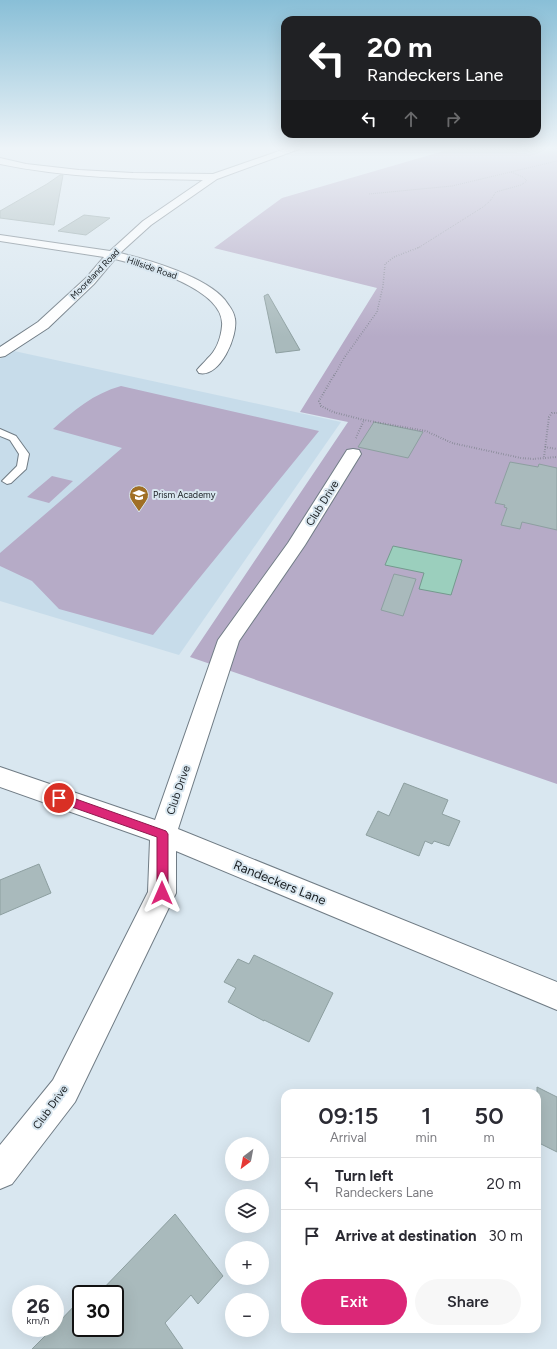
<!DOCTYPE html>
<meta charset="utf-8">
<style>
body{margin:0;font-family:Figtree,sans-serif;background:#f7f7f7;color:#2b2b33;height:100vh;display:flex;flex-direction:column;font-size:15px;white-space:nowrap}
*{box-sizing:border-box;margin:0}
p{font-size:13px;color:#7c7c81}
.icon{flex:none;width:22px;height:22px;fill:none;stroke:currentColor;stroke-width:2;stroke-linecap:round;stroke-linejoin:round}
.map{position:relative;flex:1;overflow:hidden}
.side{position:absolute;left:281px;top:1089px;width:260px;height:244px;display:flex;flex-direction:column;background:#fff;border-radius:12px;box-shadow:0 4px 16px #0002}
.side>*{flex:none}
.hud{position:absolute;left:281px;top:16px;width:260px;height:122px;border-radius:12px;box-shadow:0 4px 16px #0002;background:#202124;color:#fff;overflow:hidden}
.needle{width:26px;rotate:212deg}
.tools{position:absolute;left:225px;top:1137px;display:grid;gap:8px}
.tools a{display:grid;place-items:center;width:44px;height:44px;border-radius:50%;background:#fff;box-shadow:0 4px 16px #0002;font-size:20px}
.speed{position:absolute;left:12px;top:1285px;display:flex;gap:8px;font-size:20px;font-weight:700;text-align:center}
.speed>*{display:grid;place-content:center;width:52px;height:52px;border-radius:50%;background:#fff;box-shadow:0 4px 16px #0002;line-height:1}
.speed small{font-size:10px;font-weight:400}
.speed .limit{border:2px solid #111;border-radius:6px;background:#fff;color:#111}
.pin{position:absolute;display:grid;place-items:center;width:34px;height:34px;color:#fff;margin:-17px;border:2px solid #fff;border-radius:50%;box-shadow:0 1px 4px #0007}
.me{position:absolute;width:44px;margin:-22px;rotate:0deg;stroke-linejoin:round;filter:drop-shadow(0 0 3px #0008)}
.turn{display:flex;align-items:center;gap:14px;height:84px;padding:0 20px;font-size:18px}
.turn .icon{width:52px;height:52px;stroke-width:2.5}
.turn b{display:block;font-size:28px;line-height:34px}
.lanes{display:flex;align-items:center;height:38px;padding:0 20px;background:#0003;justify-content:center;gap:20px;direction:ltr}
.lanes .off{opacity:.35}
.eta{display:flex;justify-content:space-evenly;align-items:center;height:68px;text-align:center}
.eta b{font-size:24px;font-weight:600;line-height:28px}
.action{display:flex;gap:8px;margin-top:auto;padding:8px 20px}
.action a{flex:1;height:46px;border-radius:24px;background:#db2777;color:#fff;font-size:16px;font-weight:600;line-height:46px;text-align:center}
.action a+a{background:#f7f7f7;color:#2b2b33}
ul{padding:0;list-style:none}
li{display:flex;align-items:center;gap:12px;height:52px;padding:0 20px;border-top:1px solid #e1e1e2}
li div{flex:1}
li b{display:block;font-size:15px}
li em{font-style:normal}
.map>svg:first-child{display:block}
</style>
<div class="map">
<svg width="557" height="1349" viewBox="0 0 557 1349">
<rect width="100%" height="100%" fill="#d9e7f0"/>
<path fill="#c7dcea" d="M14,351L341,422L179,655L0,601V359Z"/>
<path fill="#b6abc7" d="M454,148H557V784L190,657L348,422L300,412L377,288L214,248L282,198Z
M121,386L319,431L153,635L59,609L32,581L0,566V553L122,448L53,429C74,410 93,394 121,386Z
M52,476L73,481L49,503L27,497Z"/>
<path fill="#9bcfbd" stroke="#749a8e" d="M393,546L462,560L451,595L419,589L424,573L385,565Z"/>
<path fill="#a9babc" stroke="#8d9fa0" d="M60,175H63L54,225L0,218V211L47,184Z
M84,215L110,218L86,235L58,231Z
M268,294L300,350L276,353L264,296Z
M374,422L423,432L408,458L358,447Z
M510,462L538,467L539,464L557,468V530L522,522L520,529L501,525L507,508L504,507L505,505L495,503Z
M394,574L416,579L403,616L381,610Z
M404,783L448,800L442,814L460,821L449,846L434,841L432,844L425,841L419,856L366,835L378,811L389,816Z
M39,864L51,893L0,915V880Z
M254,955L333,993L309,1042L264,1020V1021L228,1002L236,988L224,982L238,959L249,964Z
M537,1087L557,1097V1152L537,1142Z
M175,1214L223,1276L198,1304L191,1295L165,1323L183,1349H32L53,1328H55V1326L81,1299V1328H115V1294H98Z"/>
<g fill="none" stroke-linecap="round" stroke-linejoin="round">
<defs>
<path id="lane" d="M0,429L16,436L29,454L26,469L11,483L7,484L2,481L17,466L19,454L10,440L0,436Z"/>
<path id="street" d="M288,148H302L217,179L151,225L120,253C150,260 206,277 225,300C229,306 234,311 235,319C238,336 220,378 199,373L197,370C200,366 204,363 207,359C216,351 221,338 222,326C226,289 143,266 115,259L94,284L48,328L5,356L0,357V347L38,322L86,278L104,257L0,241V235L110,251L143,221L203,180C135,179 67,178 0,164V158L26,164L79,170L133,173L213,174Z
M353,449L359,450L361,454L305,545L239,641L178,829L557,982V1010L176,851V893L75,1102L12,1184L0,1189V1145L53,1080L148,892L150,840L0,787V767L155,820L218,640L288,543L347,450Z"/>
</defs>
<use href="#lane" stroke="#707c85" stroke-width="2"/>
<use href="#street" stroke="#707c85" stroke-width="2"/>
<path stroke="#70797f" stroke-width="1" stroke-dasharray="0.5 1.5" stroke-linecap="butt" d="M369,194L452,186L557,161
M418,248L483,207L490,201L496,192L521,185L527,181L523,177L511,172"/>
<path stroke="#70797f" stroke-width="1.5" stroke-dasharray="0.5 2" stroke-linecap="butt" d="M334,376L344,358L377,312L383,286L385,264L394,257L420,247"/>
<path stroke="#70797f" stroke-width="2" stroke-dasharray="0.5 2" stroke-linecap="butt" d="M334,375L319,401L321,406L333,412L364,420L426,431L452,443L521,458L533,459L557,457
M356,438L364,420
M545,447L557,449
M544,457L549,417L552,413H557"/>
<use href="#lane" fill="#fff" fill-rule="evenodd"/>
<use href="#street" fill="#fff" fill-rule="evenodd"/>
</g>
<linearGradient id="sky" x2="0" y2="1"><stop stop-color="#89bfd7"/><stop offset="0.44" stop-color="#eef4f8"/><stop offset="1" stop-color="#eef4f8" stop-opacity="0"/></linearGradient>
<rect width="557" height="337" fill="url(#sky)"/>
<path fill="#db2777" stroke="#8e194d" d="M59,793L166,831L168,834V893L166,897L162,898L158,897L157,893V837L55,801L54,798L55,795Z"/>
<defs>
<symbol id="school-pin" viewBox="-11 -11 22 30"><path d="M0 17L-7.5 6A9.5 9.5 0 1 1 7.5 6Z" fill="#a06f24" stroke="#d9e7f0"/><path d="M0-5L7-2L0 1L-7-2ZM-4 1L0 2.5L4 1V4Q0 6-4 4Z" fill="#fff"/></symbol>
</defs>
<g fill-rule="evenodd">
<use href="#school-pin" x="128" y="484" width="22" height="30"/>
</g>
<g text-anchor="middle" stroke-width="4" stroke-linejoin="round" paint-order="stroke">
<g font-size="9" fill="#181d20" stroke="#d9e7f0">
<text transform="translate(152 268) rotate(19)" y="3">Hillside Road</text>
<text transform="translate(95 274) rotate(-46)" y="3">Mooreland Road</text>
</g>
<g font-size="9" fill="#181d20" stroke="#d9e7f0" text-anchor="start">
<text x="153" y="498">Prism Academy</text>
</g>
<g font-size="11" fill="#181d20" stroke="#d9e7f0">
<text transform="translate(322 503) rotate(-58)" y="4">Club Drive</text>
<text transform="translate(178 790) rotate(-71)" y="4">Club Drive</text>
<text transform="translate(50 1107) rotate(-54)" y="4">Club Drive</text>
</g>
<g font-size="13" fill="#181d20" stroke="#d9e7f0">
<text transform="translate(280 882) rotate(22)" y="5">Randeckers Lane</text>
</g>
</g>
</svg>
<div class="tools">
<a><svg class="needle" viewBox="-14 -14 28 28"><path d="M0-13l5 13h-10z" fill="#e53935"/><path d="M0 13l5-13h-10z" fill="#7c7c81"/></svg></a>
<a><svg class="icon" aria-label="layers" viewBox="0 0 24 24"><path d="M12 4l9 5-9 5-9-5zM3 14l9 5 9-5"/></svg></a>
<a>+</a>
<a>−</a>
</div>
<div class="speed"><div>26<small>km/h</small></div><div class="limit">30</div></div>
<div class="pin" style="left:59px;top:798px;background:#d93025"><svg class="icon" aria-label="arrive" viewBox="0 0 24 24"><path d="M6 21V4h12l-3 4 3 4H6"/></svg></div>
<svg class="me" style="left:162px;top:893px" viewBox="-20 -20 40 40"><path d="M0-17L14 15 0 8-14 15z" fill="#db2777" stroke="#fff" stroke-width="4"/></svg>
<div class="hud">
<div class="turn"><svg class="icon" aria-label="left" viewBox="0 0 24 24"><path d="M17 20v-9H6M10 6l-5 5 5 5"/></svg><div><b>20 m</b>Randeckers Lane</div></div>
<div class="lanes"><svg class="icon" aria-label="left" viewBox="0 0 24 24"><path d="M17 20v-9H6M10 6l-5 5 5 5"/></svg><svg class="icon off" aria-label="ahead" viewBox="0 0 24 24"><path d="M12 20V5M6 11l6-6 6 6"/></svg><svg class="icon off" aria-label="right" viewBox="0 0 24 24"><path d="M7 20v-9h11M14 6l5 5-5 5"/></svg></div>
</div>
<section class="side">
<div class="eta">
<div><b>09:15</b><p>Arrival</p></div>
<div><b>1</b><p>min</p></div>
<div><b>50</b><p>m</p></div>
</div>
<ul>
<li><svg class="icon" aria-label="left" viewBox="0 0 24 24"><path d="M17 20v-9H6M10 6l-5 5 5 5"/></svg><div><b>Turn left</b><p>Randeckers Lane</p></div><em>20 m</em></li>
<li><svg class="icon" aria-label="arrive" viewBox="0 0 24 24"><path d="M6 21V4h12l-3 4 3 4H6"/></svg><div><b>Arrive at destination</b></div><em>30 m</em></li>
</ul>
<div class="action"><a>Exit</a><a>Share</a></div>
</section>
</div>
